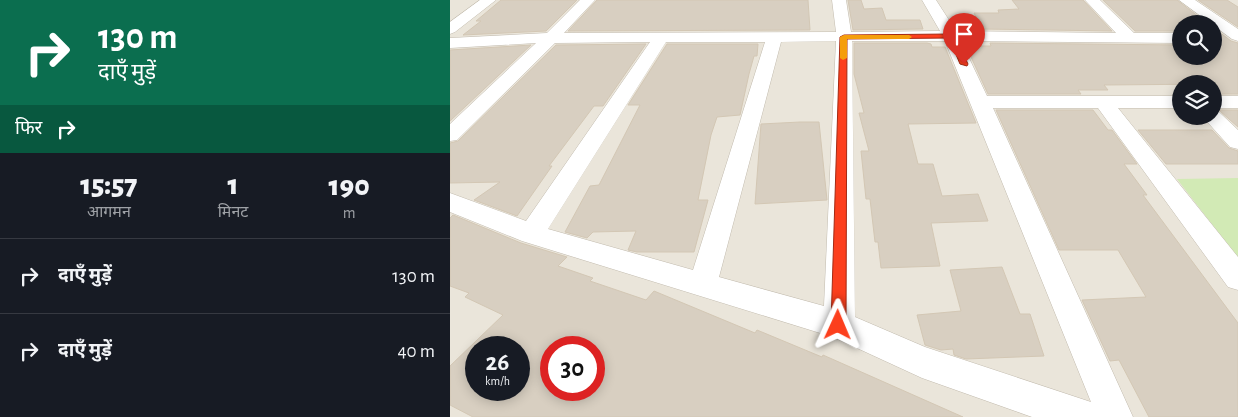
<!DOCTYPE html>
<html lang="hi">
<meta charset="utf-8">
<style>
body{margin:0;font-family:"Alegreya Sans","Noto Sans Devanagari",sans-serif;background:#242831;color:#f1f3f6;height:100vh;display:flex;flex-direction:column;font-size:19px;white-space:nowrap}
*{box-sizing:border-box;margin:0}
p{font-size:16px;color:#9ea1a6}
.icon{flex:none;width:28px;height:28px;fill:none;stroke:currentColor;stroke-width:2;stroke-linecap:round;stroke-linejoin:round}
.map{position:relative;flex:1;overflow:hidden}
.panel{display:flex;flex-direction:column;background:#171b24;width:450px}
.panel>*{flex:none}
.top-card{background:#0b6e4f;color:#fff;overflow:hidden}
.buttons{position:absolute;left:722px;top:15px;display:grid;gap:10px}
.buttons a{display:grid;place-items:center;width:50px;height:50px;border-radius:50%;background:#171b24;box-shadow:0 2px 12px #0003;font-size:25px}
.speed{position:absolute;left:15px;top:336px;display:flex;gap:10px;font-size:25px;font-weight:700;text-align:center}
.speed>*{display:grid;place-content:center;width:65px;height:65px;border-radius:50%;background:#171b24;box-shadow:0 2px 12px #0003;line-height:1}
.speed small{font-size:12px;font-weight:400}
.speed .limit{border:8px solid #d22;background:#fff;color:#111}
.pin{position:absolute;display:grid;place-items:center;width:42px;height:42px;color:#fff;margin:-51px -21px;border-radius:50% 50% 50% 0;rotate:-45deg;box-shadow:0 0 5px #0007}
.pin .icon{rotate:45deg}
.me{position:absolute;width:55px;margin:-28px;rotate:1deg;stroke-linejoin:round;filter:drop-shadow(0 0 4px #0008)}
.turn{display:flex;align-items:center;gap:18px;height:105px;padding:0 15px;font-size:22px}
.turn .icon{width:65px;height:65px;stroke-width:2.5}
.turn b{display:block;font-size:35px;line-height:42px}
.then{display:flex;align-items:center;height:48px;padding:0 15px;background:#0003;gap:10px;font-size:19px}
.eta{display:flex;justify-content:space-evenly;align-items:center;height:85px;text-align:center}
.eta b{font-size:30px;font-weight:800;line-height:35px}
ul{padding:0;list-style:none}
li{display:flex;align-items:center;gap:15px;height:75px;padding:0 15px;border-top:1px solid #363941}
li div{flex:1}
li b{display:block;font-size:19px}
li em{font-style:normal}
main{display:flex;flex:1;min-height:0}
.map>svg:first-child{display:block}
</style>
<main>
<section class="panel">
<div class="top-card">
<div class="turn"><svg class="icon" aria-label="right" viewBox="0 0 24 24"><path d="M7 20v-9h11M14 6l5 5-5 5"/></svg><div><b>130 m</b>दाएँ मुड़ें</div></div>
<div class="then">फिर<svg class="icon" aria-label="right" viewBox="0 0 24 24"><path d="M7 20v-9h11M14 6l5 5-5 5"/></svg></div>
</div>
<div class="eta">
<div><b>15:57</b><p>आगमन</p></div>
<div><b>1</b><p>मिनट</p></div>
<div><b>190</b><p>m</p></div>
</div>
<ul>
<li><svg class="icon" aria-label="right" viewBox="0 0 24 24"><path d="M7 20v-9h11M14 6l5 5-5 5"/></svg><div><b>दाएँ मुड़ें</b></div><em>130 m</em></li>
<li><svg class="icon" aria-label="right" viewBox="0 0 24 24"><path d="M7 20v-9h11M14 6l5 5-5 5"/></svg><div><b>दाएँ मुड़ें</b></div><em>40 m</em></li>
</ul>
</section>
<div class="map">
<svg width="788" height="417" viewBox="0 0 788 417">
<rect width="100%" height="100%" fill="#f6f3ec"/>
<path fill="#eae5da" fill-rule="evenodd" d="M0,0H788V417H0ZM731,24H764V56H731ZM731,84H764V116H731ZM26,348H69V390H26ZM101,348H144V390H101Z"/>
<path fill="#d2eab5" d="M788,178V258L727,179Z"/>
<path fill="#d8cfc1" stroke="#d3c7b4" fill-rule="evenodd" d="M51,0H127L96,31L13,35L31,21H26Z
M147,0H358L360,30L118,31Z
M398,0H411L414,9L432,8L436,20H470L473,29L403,30Z
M562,0H633L662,31L532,29L524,13H549L548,10L569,9Z
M653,0H727L758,24H731V31H685Z
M748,0H777L788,7V27Z
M764,28L781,41L788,43V94H764V84L654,85L658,90H628L631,94H538L516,46H541L540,43L731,45V56H764Z
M404,43H477L481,44L482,47H495L526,123L458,124L468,164H483L492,196L528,194L538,221L481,223L490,266L431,268L428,242H425L420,199H416L411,151H419L409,113H414L404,74Z
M196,44L153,106H144L99,166H102L67,216L24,200L50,182L0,183V143L8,141L106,45Z
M217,44H308L307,56H304L299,74L290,115L267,117L261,135L248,200H258L244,252H187L178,250L186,231L143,232L137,238L115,232L140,186L149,185L190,105H178Z
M81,45L0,121V50Z
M546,110H643L658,130H662L687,164H674L697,195H693L788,323V417H699L669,360L660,361L632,300L696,297L668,250H609Z
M769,110H788V127L770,111Z
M350,122H369L377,200L305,204L311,124Z
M688,130H762L779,148L788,151V164H716Z
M3,215L71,243L117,257L108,266L143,278L140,281L196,300L204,291L305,333L307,330L372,357L373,355L513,417H23L0,405V366L53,315L15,297L19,293L0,286V218ZM26,348H69V390H26ZM101,348H144V390H101Z
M552,267L570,314H580L594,356L516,359L504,355L503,349L491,350L475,345L467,315L511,311L500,270Z"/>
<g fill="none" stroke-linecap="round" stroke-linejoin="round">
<defs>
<path id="street" d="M30,0H46L5,32L0,34V22Z
M130,0H145L114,33L386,32L382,0H396L401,32L490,31L472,0H486L506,31L666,33L635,0H650L684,33H731V43L511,41L537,96H731V108H668L788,257V290L778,287L648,108H543L683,417H582L472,378L383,337L72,241L0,212V193L76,221L200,42L105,43L7,140L0,141V124L86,43L0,48V38L97,33ZM386,41L374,306L269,277L331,42ZM402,41H495L641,402L475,347L405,317ZM216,42H315L243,270L98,229Z
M729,0H745L788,29V41L782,39Z
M764,96H788V108H764Z
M764,110L769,112L788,130V149L780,147L752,116H764Z"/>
</defs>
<use href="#street" stroke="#c2bbae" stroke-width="1"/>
<use href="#street" fill="#fff" fill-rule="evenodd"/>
</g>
<path fill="#fc3f1d" stroke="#a42913" d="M501,34L505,36L518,64L517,66L510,64L499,38L397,39L396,325L394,329L388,331L383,329L381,325L390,37L394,35Z"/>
<path fill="#f59e0b" d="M394,35H459L462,37L459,39H397V58L393,60L390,58V37Z"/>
</svg>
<div class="buttons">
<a><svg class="icon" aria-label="search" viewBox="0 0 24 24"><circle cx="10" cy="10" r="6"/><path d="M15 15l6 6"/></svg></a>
<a><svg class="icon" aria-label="layers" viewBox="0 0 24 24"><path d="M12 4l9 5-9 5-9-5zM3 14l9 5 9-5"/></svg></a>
</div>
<div class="speed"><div>26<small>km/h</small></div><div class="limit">30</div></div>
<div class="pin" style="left:514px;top:64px;background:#d93025"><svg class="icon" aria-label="arrive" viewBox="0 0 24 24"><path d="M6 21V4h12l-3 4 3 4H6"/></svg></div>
<svg class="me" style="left:388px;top:325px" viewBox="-20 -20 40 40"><path d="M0-17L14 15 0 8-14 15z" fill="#fc3f1d" stroke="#fff" stroke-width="4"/></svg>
</div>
</main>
